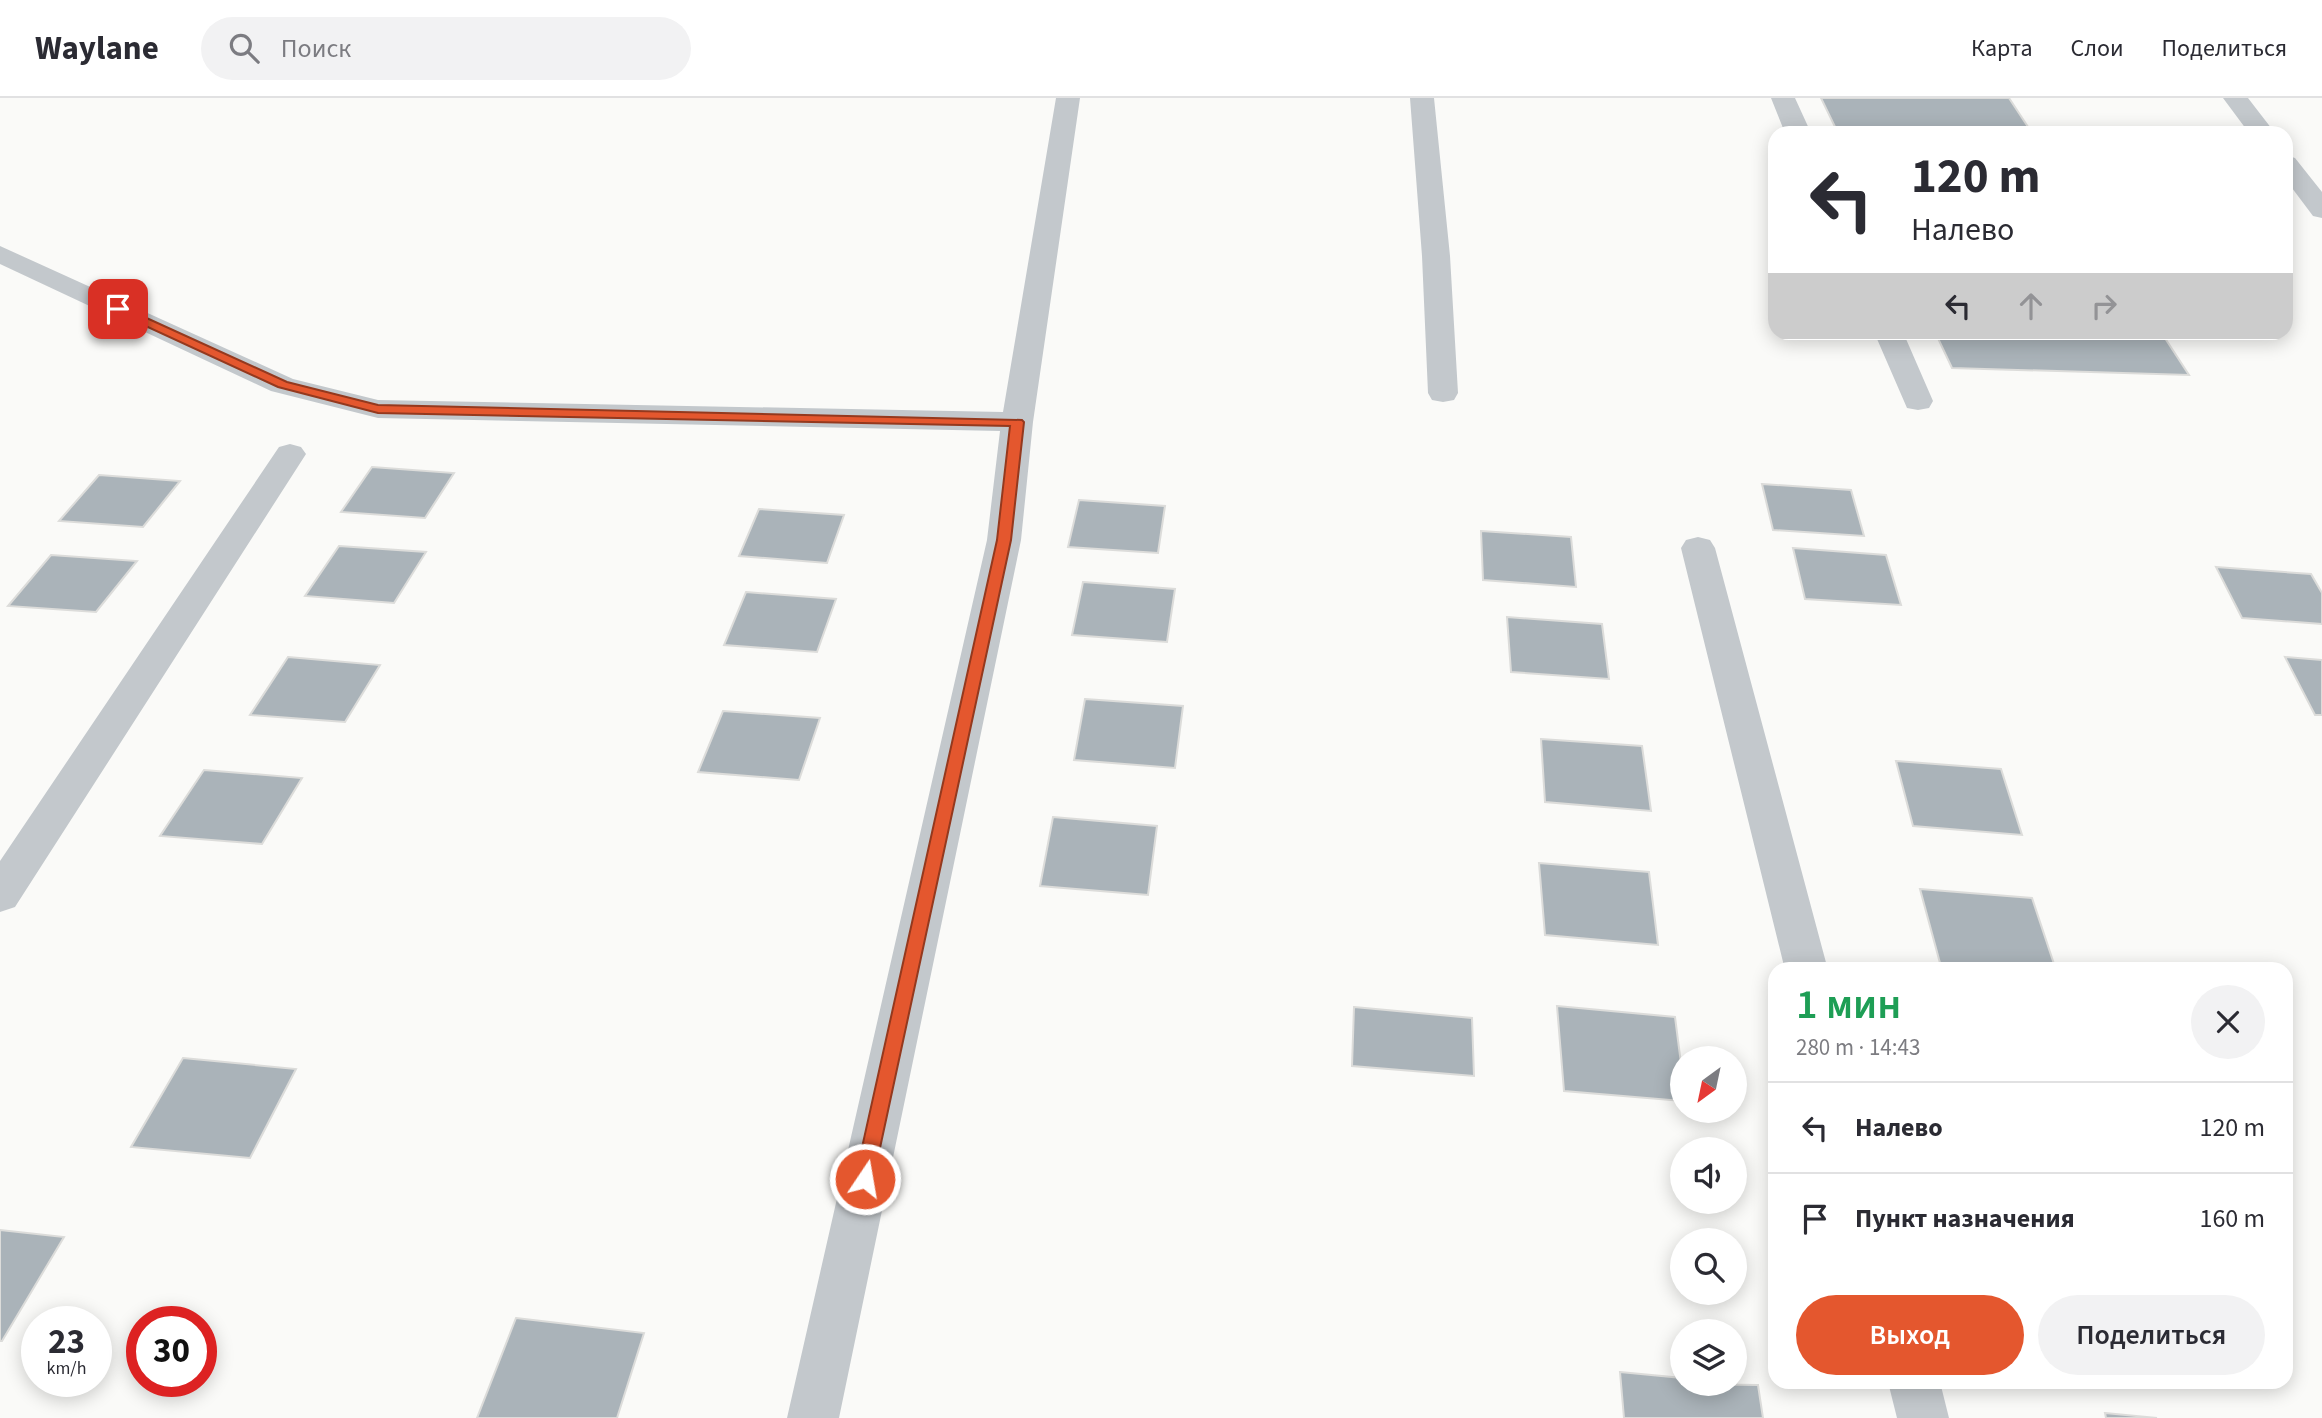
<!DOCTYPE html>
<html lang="ru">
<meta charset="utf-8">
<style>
body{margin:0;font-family:"Source Sans 3",sans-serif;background:#f2f2f3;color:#2b2b33;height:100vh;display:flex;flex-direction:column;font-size:26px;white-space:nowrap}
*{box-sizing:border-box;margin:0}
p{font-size:23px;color:#7c7c81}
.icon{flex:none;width:38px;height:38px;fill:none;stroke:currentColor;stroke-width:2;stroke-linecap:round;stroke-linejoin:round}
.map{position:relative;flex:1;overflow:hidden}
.side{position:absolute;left:1768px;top:864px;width:525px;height:427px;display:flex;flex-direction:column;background:#fff;border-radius:21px;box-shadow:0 4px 18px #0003}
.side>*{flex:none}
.hud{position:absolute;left:1768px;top:28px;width:525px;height:214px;border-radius:21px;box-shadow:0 4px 18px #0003;background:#fff;color:#2b2b33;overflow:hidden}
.needle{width:46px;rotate:213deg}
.fabs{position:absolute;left:1670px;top:948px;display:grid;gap:14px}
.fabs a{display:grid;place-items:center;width:77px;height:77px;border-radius:50%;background:#fff;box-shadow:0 4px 18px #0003;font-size:35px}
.speed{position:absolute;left:21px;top:1208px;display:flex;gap:14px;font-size:35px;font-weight:700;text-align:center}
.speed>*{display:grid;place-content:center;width:91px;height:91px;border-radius:50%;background:#fff;box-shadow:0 4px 18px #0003;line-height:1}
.speed small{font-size:18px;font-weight:400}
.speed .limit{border:10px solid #d22;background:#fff;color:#111}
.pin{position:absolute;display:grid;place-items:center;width:60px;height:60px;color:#fff;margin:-30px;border-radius:14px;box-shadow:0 4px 10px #0006}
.me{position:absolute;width:77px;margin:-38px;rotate:12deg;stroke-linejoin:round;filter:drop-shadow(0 0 5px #0008)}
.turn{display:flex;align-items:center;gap:24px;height:147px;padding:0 28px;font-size:32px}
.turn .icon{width:91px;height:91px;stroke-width:2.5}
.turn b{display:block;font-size:49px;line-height:60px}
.lanes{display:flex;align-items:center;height:66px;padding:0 28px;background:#0003;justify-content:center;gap:35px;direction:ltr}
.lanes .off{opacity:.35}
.round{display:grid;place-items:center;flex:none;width:74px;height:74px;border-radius:37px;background:#f2f2f3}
.overview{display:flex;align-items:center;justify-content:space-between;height:119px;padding:0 28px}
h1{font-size:42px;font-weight:600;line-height:52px;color:#1e9e55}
.action{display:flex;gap:14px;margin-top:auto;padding:14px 28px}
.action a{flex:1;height:80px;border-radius:42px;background:#e4572e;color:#fff;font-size:28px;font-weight:600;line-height:80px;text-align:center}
.action a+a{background:#f2f2f3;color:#2b2b33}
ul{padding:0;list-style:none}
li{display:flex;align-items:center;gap:21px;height:91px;padding:0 28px;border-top:2px solid #e1e1e2}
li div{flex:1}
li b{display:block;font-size:26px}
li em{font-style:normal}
header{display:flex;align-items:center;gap:42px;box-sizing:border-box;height:98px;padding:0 35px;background:#fff;border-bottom:2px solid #e1e1e2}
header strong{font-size:33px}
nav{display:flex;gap:38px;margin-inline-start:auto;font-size:24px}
.search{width:490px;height:63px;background:#f2f2f3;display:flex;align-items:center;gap:18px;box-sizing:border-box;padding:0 24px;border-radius:38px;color:#7c7c81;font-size:26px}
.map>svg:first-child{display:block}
</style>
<header>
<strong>Waylane</strong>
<div class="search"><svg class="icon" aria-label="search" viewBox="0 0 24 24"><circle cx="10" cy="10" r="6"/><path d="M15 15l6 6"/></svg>Поиск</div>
<nav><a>Карта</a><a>Слои</a><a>Поделиться</a></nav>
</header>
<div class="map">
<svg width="2322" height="1320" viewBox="0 0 2322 1320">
<rect width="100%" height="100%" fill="#fafaf8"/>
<path fill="#aab3b9" stroke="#dcdcda" stroke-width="2" d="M1821,0H2009L2032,35H1838Z
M1935,234H2161L2189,277L1952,270Z
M372,369L454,375L425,420L341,414Z
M99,377L180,383L143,429L59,423Z
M1762,386L1851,392L1864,438L1773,432Z
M1079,402L1165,408L1158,455L1068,449Z
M759,411L844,417L827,465L739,458Z
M1481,433L1571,439L1576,489L1483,482Z
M339,448L426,454L394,505L305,498Z
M1793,450L1886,457L1901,507L1805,501Z
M51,457L137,463L96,514L8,508Z
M2216,469L2311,476L2322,495V526L2242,520Z
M1083,484L1175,491L1167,544L1072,537Z
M746,494L836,501L817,554L724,547Z
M1507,519L1602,526L1609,581L1511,574Z
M288,559L380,567L345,624L250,617Z
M2285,559L2322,562V617H2315Z
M1085,601L1183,608L1175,670L1074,662Z
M723,613L820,620L799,682L698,674Z
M1541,641L1642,648L1651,713L1545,704Z
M1896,663L2001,671L2022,737L1913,728Z
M204,672L302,680L262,746L160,738Z
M1053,719L1157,728L1148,797L1040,788Z
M1539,765L1649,774L1658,847L1545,837Z
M1920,791L2032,800L2056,872H2016L1940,865Z
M1557,908L1675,919L1682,973V1003L1564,993Z
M1354,909L1472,920L1474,978L1352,968Z
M183,960L296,971L250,1060L131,1049Z
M0,1132L64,1139L2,1243H0Z
M516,1220L644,1235L617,1320H477Z
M1620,1274L1682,1280V1286L1758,1287L1763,1320H1624Z
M2105,1315L2157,1320H2106Z"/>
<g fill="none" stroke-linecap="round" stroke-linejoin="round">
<path fill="#c3c8cc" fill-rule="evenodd" d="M1056,0H1080L1033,324L1021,442L839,1320H787L987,442L1000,333L378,320L271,293L0,166V148L293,281L378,302L1003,314Z
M1410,0H1434L1450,158L1458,295L1454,302L1443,304L1432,302L1428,295L1422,158Z
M1771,0H1795L1811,35H1785Z
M2223,0H2248L2275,35H2249Z
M2286,57L2295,60L2322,94V120L2313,118L2286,82Z
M1874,234H1903L1933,303L1929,310L1918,312L1907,310Z
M290,346L301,349L306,356L15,809L0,814V763L279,349Z
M1698,439L1710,442L1715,450L1828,872H1785L1681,450L1686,442Z
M1888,1284H1940L1949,1320H1897Z"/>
</g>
<path fill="#e4572e" stroke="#94391e" stroke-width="2" d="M118,207L287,284L378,307L1022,322L1024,324L1011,442L872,1087L865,1090L858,1087L855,1081L997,442L1010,328L378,315L278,289L113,213L112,211Z"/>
</svg>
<div class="fabs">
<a><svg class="needle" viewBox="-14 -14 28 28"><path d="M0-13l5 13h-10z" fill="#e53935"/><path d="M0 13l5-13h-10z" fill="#7c7c81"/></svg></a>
<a><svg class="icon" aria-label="sound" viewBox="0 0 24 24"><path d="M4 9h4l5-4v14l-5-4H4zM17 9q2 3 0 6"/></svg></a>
<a><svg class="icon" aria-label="search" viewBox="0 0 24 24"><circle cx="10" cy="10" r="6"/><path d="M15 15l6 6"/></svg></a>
<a><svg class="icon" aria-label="layers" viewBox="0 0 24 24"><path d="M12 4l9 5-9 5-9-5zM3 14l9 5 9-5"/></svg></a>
</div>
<div class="speed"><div>23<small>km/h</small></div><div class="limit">30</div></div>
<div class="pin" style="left:118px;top:211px;background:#d93025"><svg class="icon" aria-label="arrive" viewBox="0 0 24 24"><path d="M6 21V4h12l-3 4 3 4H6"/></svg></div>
<svg class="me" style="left:865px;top:1081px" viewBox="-20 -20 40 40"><circle r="17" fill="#e4572e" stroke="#fff" stroke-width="3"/><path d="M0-11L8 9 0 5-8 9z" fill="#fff"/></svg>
<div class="hud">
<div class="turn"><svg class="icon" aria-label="left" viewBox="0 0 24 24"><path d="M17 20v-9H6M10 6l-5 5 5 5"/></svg><div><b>120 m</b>Налево</div></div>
<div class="lanes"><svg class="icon" aria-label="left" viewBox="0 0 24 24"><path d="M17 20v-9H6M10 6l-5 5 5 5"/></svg><svg class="icon off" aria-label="ahead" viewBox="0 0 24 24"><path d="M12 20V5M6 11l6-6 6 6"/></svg><svg class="icon off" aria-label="right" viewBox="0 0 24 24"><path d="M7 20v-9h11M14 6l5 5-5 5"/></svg></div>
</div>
<section class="side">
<div class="overview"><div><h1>1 мин</h1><p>280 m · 14:43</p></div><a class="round"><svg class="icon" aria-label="close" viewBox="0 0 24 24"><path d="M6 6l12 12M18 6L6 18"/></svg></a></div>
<ul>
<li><svg class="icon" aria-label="left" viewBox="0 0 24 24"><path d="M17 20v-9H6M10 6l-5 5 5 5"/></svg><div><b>Налево</b></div><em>120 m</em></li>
<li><svg class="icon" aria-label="arrive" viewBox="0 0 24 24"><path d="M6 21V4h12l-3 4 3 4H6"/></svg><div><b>Пункт назначения</b></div><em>160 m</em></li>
</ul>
<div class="action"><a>Выход</a><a>Поделиться</a></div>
</section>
</div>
